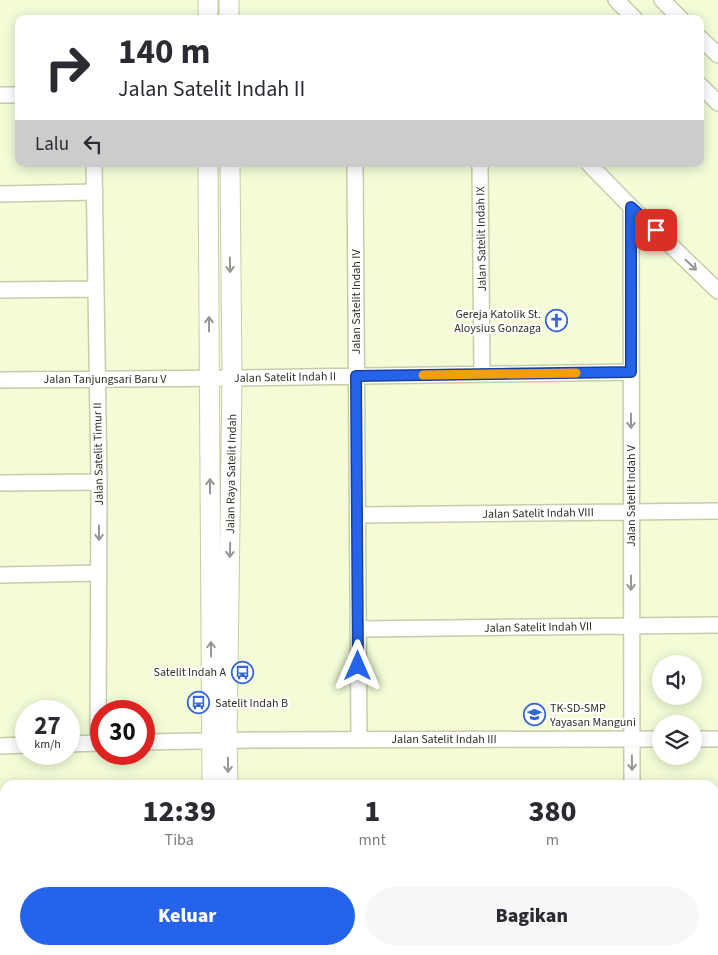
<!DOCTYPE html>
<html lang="id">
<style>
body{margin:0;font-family:"Source Sans 3",sans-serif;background:#f7f7f7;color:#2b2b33;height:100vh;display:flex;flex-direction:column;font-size:19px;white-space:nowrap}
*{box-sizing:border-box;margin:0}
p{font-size:16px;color:#7c7c81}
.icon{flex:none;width:28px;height:28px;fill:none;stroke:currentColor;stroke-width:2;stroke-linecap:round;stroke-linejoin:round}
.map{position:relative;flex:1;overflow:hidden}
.side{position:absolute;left:0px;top:780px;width:719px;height:175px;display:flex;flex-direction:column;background:#fff;border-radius:15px 15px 0 0;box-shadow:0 2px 12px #0003}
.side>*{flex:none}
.top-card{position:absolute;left:15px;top:15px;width:689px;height:152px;border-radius:10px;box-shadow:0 2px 12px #0003;background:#fff;color:#2b2b33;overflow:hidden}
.tools{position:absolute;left:652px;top:655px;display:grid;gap:10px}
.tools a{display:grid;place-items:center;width:50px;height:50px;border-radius:50%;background:#fff;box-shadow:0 2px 12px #0003;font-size:25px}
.speed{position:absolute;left:15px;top:700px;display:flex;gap:10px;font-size:25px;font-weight:700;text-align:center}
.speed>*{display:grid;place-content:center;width:65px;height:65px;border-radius:50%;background:#fff;box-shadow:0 2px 12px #0003;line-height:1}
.speed small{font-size:12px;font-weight:400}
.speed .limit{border:8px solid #d22;background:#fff;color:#111}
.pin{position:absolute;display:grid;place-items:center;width:42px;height:42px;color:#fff;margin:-21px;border-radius:10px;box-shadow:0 2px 8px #0006}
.me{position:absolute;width:55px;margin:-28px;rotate:0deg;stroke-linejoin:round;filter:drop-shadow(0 0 4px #0008)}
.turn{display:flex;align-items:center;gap:18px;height:105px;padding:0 20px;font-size:22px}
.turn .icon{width:65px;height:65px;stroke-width:2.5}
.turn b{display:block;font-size:35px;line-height:42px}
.then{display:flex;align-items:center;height:48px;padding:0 20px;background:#0003;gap:10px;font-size:19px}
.eta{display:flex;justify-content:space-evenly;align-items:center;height:85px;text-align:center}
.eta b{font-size:30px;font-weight:800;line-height:35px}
.action{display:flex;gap:10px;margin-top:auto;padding:10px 20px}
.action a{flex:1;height:58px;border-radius:30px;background:#2563eb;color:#fff;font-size:20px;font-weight:800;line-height:58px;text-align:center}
.action a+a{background:#f7f7f7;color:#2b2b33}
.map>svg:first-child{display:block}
</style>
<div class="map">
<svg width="718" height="955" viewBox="0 0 718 955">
<rect width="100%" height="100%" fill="#f3fcd7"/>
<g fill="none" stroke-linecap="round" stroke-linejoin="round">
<defs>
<path id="minor" d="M616,0L635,19
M662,0L681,19
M700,38L718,55
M700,85L718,103
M0,95H19
M94,164L99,482L98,743
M355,164L359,740
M480,164L482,374
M589,164L631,207L718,291
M0,194L95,192
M631,207L632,785
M0,290L96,289
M0,380L240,378L631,372
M0,483L99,482
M358,515L718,511
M0,575L99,573
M358,629L718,625
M694,739H718
M144,742L253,740L661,739
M69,744L101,743
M0,746L26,745
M632,955V950"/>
<path id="tertiary" d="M229,0V19
M208,19V0
M208,164L212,785
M228,785L227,740L232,378L230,164
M714,873H718
M714,894H718
M154,955L158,950
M179,955L183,950"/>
</defs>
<use href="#minor" stroke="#c5cda9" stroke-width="18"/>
<use href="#tertiary" stroke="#c5cda9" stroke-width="21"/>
<use href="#minor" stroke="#fff" stroke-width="15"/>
<use href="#tertiary" stroke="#fff" stroke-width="19"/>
</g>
<defs><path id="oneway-shaft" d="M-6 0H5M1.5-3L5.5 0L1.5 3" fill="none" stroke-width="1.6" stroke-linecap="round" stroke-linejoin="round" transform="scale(1.25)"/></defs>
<g stroke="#979892">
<use href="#oneway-shaft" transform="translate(230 265) rotate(89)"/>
<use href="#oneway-shaft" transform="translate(691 265) rotate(44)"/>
<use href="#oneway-shaft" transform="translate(209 324) rotate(-90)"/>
<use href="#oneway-shaft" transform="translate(631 421) rotate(90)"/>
<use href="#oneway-shaft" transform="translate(210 486) rotate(-90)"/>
<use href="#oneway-shaft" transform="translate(99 533) rotate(90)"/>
<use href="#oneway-shaft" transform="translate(230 550) rotate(91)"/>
<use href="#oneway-shaft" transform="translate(631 583) rotate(90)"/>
<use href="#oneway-shaft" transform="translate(211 649) rotate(-90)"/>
<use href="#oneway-shaft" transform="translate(632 763) rotate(89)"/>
<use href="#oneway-shaft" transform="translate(228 765) rotate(89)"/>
</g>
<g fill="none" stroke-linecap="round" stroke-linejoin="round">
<defs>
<path id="route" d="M358,666L356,376L631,372V207L656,230"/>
</defs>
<use href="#route" stroke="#184099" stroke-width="12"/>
<use href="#route" stroke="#2563eb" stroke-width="9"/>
<path stroke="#f59e0b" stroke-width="9" d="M423,375L576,373"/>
</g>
<defs>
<symbol id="church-ring" viewBox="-11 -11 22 22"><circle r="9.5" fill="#fff" stroke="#3666d6" stroke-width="1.5"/><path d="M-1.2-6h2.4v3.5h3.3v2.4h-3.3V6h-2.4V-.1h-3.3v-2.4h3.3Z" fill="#3666d6"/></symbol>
<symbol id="bus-ring" viewBox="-11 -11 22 22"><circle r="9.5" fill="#fff" stroke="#3666d6" stroke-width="1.5"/><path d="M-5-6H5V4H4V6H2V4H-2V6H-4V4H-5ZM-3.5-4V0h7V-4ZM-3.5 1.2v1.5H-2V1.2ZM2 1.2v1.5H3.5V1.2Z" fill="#3666d6"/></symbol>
<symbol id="school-ring" viewBox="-11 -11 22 22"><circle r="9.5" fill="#fff" stroke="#3666d6" stroke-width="1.5"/><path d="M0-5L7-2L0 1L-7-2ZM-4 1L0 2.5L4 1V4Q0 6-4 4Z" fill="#3666d6"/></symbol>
</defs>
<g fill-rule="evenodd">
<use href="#church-ring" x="544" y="308" width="25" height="25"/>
<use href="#bus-ring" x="230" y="660" width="25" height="25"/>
<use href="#bus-ring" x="186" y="690" width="25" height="25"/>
<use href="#school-ring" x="522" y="702" width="25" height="25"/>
</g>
<g text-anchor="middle" stroke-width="4" stroke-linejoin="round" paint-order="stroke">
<g font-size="12" fill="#2f3224" stroke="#fff">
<text transform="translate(481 239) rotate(-91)" y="4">Jalan Satelit Indah IX</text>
<text transform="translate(356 302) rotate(-90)" y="4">Jalan Satelit Indah IV</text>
<text transform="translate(285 377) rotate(-1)" y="4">Jalan Satelit Indah II</text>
<text x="105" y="383">Jalan Tanjungsari Baru V</text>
<text transform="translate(98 454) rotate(-91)" y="4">Jalan Satelit Timur II</text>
<text transform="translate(231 474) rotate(-89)" y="4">Jalan Raya Satelit Indah</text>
<text transform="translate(631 496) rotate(-90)" y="4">Jalan Satelit Indah V</text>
<text transform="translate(538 513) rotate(-1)" y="4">Jalan Satelit Indah VIII</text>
<text transform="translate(538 627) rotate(-1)" y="4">Jalan Satelit Indah VII</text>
<text x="444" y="743">Jalan Satelit Indah III</text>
</g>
<g font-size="12" fill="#2f3224" stroke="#fff" text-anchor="end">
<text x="541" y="318">Gereja Katolik St.<tspan x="541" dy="14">Aloysius Gonzaga</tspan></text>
<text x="226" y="676">Satelit Indah A</text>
<text x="215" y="707" text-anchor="start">Satelit Indah B</text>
<text x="550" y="712" text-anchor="start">TK-SD-SMP<tspan x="550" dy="14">Yayasan Manguni</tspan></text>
</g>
</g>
</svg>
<div class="tools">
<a><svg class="icon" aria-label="sound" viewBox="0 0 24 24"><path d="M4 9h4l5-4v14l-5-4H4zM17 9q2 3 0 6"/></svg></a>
<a><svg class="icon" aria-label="layers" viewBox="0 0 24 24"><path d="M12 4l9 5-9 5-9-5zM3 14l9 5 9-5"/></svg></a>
</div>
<div class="speed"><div>27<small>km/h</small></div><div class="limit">30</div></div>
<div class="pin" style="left:656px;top:230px;background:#d93025"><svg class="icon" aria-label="arrive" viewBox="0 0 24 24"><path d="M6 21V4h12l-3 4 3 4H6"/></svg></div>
<svg class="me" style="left:358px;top:666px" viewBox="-20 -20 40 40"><path d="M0-17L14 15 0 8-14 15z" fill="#2563eb" stroke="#fff" stroke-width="4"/></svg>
<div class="top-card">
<div class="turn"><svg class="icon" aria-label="right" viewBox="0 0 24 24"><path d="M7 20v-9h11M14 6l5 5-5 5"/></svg><div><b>140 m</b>Jalan Satelit Indah II</div></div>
<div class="then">Lalu<svg class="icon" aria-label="left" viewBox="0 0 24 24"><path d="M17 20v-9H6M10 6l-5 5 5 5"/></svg></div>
</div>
<section class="side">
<div class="eta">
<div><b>12:39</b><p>Tiba</p></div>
<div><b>1</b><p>mnt</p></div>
<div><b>380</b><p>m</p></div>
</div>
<div class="action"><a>Keluar</a><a>Bagikan</a></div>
</section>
</div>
